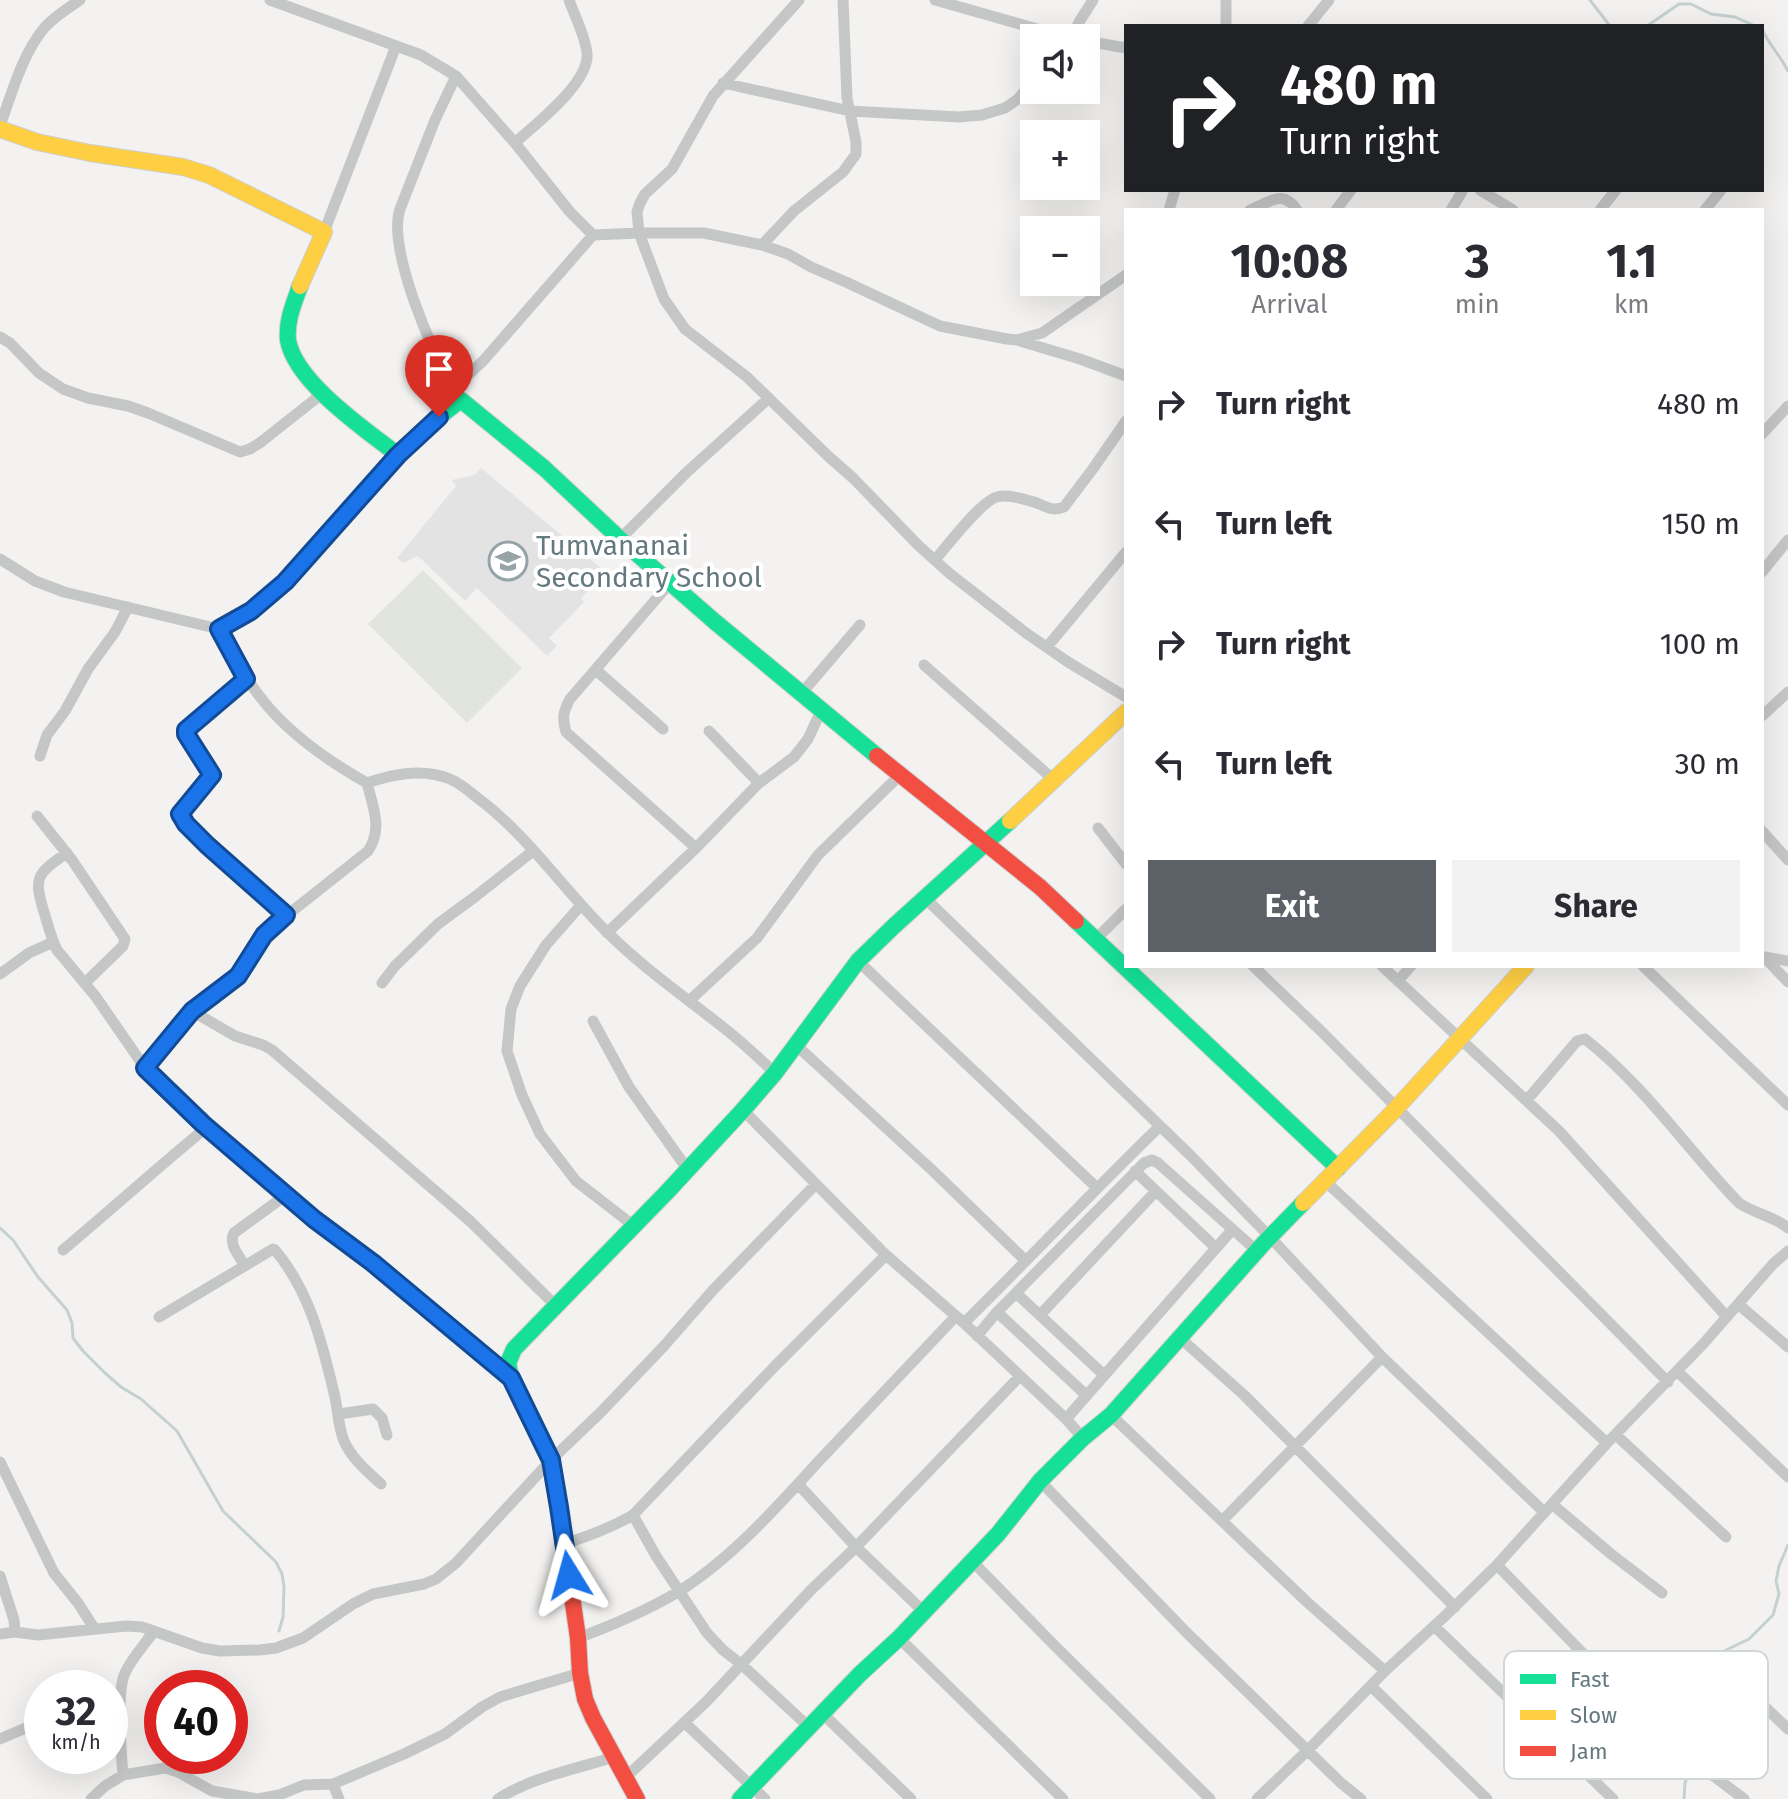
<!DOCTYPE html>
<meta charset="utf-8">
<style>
body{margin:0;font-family:"Fira Sans",sans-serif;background:#f2f2f3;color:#2b2b33;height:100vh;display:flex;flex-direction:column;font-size:30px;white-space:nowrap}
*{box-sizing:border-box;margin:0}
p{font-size:26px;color:#7c7c81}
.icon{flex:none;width:44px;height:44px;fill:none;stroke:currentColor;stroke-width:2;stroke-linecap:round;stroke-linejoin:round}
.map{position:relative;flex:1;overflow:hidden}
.panel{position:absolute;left:1124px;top:208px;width:640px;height:760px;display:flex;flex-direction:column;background:#fff;border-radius:0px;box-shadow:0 8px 32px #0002}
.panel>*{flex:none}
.hud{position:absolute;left:1124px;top:24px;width:640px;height:168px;border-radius:0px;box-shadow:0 8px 32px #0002;background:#202124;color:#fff;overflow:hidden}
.controls{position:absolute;left:1020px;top:24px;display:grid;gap:16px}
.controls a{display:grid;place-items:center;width:80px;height:80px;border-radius:0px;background:#fff;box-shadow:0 8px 32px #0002;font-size:40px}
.speed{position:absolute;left:24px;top:1670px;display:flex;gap:16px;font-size:40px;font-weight:700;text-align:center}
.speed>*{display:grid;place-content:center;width:104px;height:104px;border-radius:50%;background:#fff;box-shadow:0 8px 32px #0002;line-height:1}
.speed small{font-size:20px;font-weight:400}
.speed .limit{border:12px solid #d22;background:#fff;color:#111}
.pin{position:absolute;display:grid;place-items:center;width:68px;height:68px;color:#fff;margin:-82px -34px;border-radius:50% 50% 50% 0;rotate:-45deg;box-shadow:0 0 8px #0007}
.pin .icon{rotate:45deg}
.me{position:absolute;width:88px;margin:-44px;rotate:352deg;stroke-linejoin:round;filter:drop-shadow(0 0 6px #0008)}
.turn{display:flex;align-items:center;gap:28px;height:168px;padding:0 24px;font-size:36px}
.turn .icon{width:104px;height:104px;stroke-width:2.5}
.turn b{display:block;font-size:56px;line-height:68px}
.eta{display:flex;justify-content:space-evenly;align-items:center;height:136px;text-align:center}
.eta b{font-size:48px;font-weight:700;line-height:56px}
.primary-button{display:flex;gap:16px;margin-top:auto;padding:16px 24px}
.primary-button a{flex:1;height:92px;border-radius:0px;background:#5b6167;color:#fff;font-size:32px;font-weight:700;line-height:92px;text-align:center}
.primary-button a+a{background:#f2f2f3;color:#2b2b33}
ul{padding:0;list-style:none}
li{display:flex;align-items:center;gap:24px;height:120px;padding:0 24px}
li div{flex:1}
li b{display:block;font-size:30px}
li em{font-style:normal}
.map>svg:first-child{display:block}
</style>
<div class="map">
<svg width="1788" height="1799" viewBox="0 0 1788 1799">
<rect width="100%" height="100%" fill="#f3f2f1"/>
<path fill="#e3e3e3" d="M481,468L603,570L595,579V583L581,598L584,602L549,638L557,646L547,656L477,588L465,601L418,556L403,563L397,558L456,486L452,480L475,475Z"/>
<path fill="#e2e4de" d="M423,570L522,668L467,723L368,624Z"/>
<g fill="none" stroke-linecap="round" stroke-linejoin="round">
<path stroke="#c5d0d1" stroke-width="3" d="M1590,0L1610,26
M1647,26L1679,4H1691L1711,14L1735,17L1755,26
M1762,29C1769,45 1780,55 1788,71
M0,1228L13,1240L38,1277L67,1310L72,1323L73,1338L83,1351L105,1373L121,1387L141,1399L177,1431L223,1511L276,1562L282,1574L284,1587L283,1617L279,1631
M1693,1756C1694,1746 1687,1742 1685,1733C1682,1723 1689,1718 1690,1709C1693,1695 1682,1679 1684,1664L1695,1655L1720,1653L1749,1639L1773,1615L1779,1594L1776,1581L1779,1566L1788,1545
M1684,1799L1685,1783L1692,1764"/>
<defs>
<path id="fast" d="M300,286C294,303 286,321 288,340C295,382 366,430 398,455L439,417L461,400L544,468L620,539L714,621L877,756
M1076,921L1338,1168
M558,1499L551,1460L511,1378L508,1363L514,1349L667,1192L743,1110L775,1073L858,961L894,926L1010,821
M740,1799L860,1674L899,1638L998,1534L1040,1481L1083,1438L1111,1415L1264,1243L1303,1203"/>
<path id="slow" d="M0,129L37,142L90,153L183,167L209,175L324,232L300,286
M1010,821L1126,712
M1303,1203L1391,1114L1526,966"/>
<path id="jam" d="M877,756L1040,887L1076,921
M558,1499L578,1638L580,1673L585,1699L593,1718L637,1799"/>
</defs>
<use href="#fast" stroke="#cecfcf" stroke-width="18"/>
<use href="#slow" stroke="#cecfcf" stroke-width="18"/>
<use href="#jam" stroke="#cecfcf" stroke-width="18"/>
<path stroke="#c5c7c6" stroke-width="11" d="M270,0L421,55L456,76L515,143L570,212L593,235L639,233H704L762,245L788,254L811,267L848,283L940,326L1007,339L1017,340L1042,333L1126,275
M799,0L713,96L672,169L645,194L640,203L637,212L639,233L664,299L685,329L747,377L828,456L853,478L918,545L949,573L1026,633L1068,662L1126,697
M935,0L1069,38
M1226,26V0
M1308,26L1329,0
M1072,38L1079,22L1093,0
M1086,41L1126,48
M723,83L850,111L959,117L982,115L1005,108L1018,99L1034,80
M0,126C12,93 22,54 45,27C55,16 68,8 80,0
M515,143C535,124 590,83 587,53C585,35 575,17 569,0
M1480,190L1513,210
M1169,210L1175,190
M1250,210C1270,202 1283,189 1297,210
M1336,210L1351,190
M1451,210L1463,190
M1600,210L1616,190
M1705,210L1721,190
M324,232L396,46
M762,245L794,211L843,172L856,154V142L847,98L843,0
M0,337L10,343L39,373L63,389L88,398L128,406L148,413L240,452L250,449L261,442L323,393
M1020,341L1080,359L1126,376
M454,388C432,354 387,248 400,209L435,120L456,76
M456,392L454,388L483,361L593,235
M1762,434L1788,406
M620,539L687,472L769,398
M0,559L35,581L64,592L219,629L251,611L285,582L398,455
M935,560C947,546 981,501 997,497C1009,494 1022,499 1034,502C1045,506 1052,512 1064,507L1092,470L1126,421
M1762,572L1788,540
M670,583L570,699C563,712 562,718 566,732L696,848
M219,629C232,653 244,677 261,698C287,732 330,762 367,783C393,774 422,768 450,779C459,783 468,790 475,796C526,833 562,888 607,932C644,969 688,999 729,1032C745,1045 760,1059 775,1073
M1047,647L1126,552
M924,665L1054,780
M596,670L663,729
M246,679L186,730L188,737L212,775L180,814L186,824L207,845L286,915
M801,694L860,625
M1762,716L1788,692
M709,731L759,783
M40,756L47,735L65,711L88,669L115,632L128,607
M37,816L72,860L125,939L123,946L85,983
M1098,828L1126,864
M1762,831L1788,860
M67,853C37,874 33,876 44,912C48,925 51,938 57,950L96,997L145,1068L203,1124L314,1219L373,1263L451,1327L511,1378
M925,898L1191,1156L1270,1237L1382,1357L1544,1512
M581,905L546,945L520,986L511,1009L507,1051L522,1095L540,1134L576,1181L634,1226
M607,933L696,848L759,783L794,757L808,739L821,711
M1095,940L1126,909
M1764,957L1788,982
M1765,957L1788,961
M858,961L1096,1187
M1253,966L1321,1031L1668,1382
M1382,966L1559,1131L1727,1317
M1643,966L1788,1105
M0,974L29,953L53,942
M1398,981L1411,966
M382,983L395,966L438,924L476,896L533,851
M689,1001L757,938L818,855L900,775
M192,1011L238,976C253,959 258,941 276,924L368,851C383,829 373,807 367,783
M593,1021L629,1087L688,1170
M796,1045L932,1170L1026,1261
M145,1068L192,1011L235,1036L263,1045L272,1050L470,1221L555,1305
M1527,1100L1577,1041L1585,1039C1644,1085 1687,1149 1739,1203C1755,1214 1774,1216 1788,1228
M743,1110L886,1255L964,1323L1066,1419L1083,1438
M1135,1171L1216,1248
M1325,1181L1607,1443
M63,1250C112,1209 158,1167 207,1127
M244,1265C239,1255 228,1244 234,1233L286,1195
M1016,1293L1104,1375
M1738,1304L1788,1347
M997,1312L1086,1395
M1040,1315L1156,1191
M159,1317L273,1249L275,1250C309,1290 322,1342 334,1393C338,1408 338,1427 344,1441C352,1459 367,1471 381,1484
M964,1323C1030,1258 1093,1191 1159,1127
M977,1336L997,1312L1144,1163L1152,1160L1158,1163L1257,1251
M1179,1337L1244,1395L1455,1607
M1678,1372L1788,1477
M339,1414L373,1409L382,1418L387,1435
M1111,1415L1307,1602L1385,1671
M1066,1419L1232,1230
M1616,1435L1726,1537
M0,1462L54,1573L78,1603L94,1628
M1040,1481L1187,1633L1341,1783L1361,1799
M798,1484L856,1547L924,1612
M1552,1504L1611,1554L1662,1593
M633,1515L656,1556L707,1633L723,1650L741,1664L810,1728
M1222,1521L1382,1357
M564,1544C589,1536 611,1528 633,1515L775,1366L886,1255
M972,1561L1054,1645L1210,1799
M1497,1565L1670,1743L1744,1799
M0,1576L14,1620L15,1632
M1434,1626L1613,1799
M0,1634L15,1632L38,1635L126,1626L142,1627L202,1648L220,1651L260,1650L276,1648L303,1638L353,1604L373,1594L424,1584L436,1579L456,1563L551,1460L601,1412L664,1346L713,1290L816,1184
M578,1638C613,1625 646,1611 678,1592C731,1559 775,1509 817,1463C863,1414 910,1365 956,1316
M899,1638L1063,1799
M1732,1678L1740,1687L1762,1704L1788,1729
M1371,1686L1487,1799
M823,1714L911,1799
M685,1723L765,1799
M0,1739L42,1721
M123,1775C121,1751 116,1692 125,1673C132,1658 145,1644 154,1631
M625,1778L706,1702L811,1590L856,1547L1019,1377
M333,1784L339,1799
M91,1799L105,1786L123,1775L165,1768L178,1772L212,1791L258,1799L279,1795L304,1785L333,1784L404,1754L445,1734L482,1707L500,1697L580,1673
M498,1799C532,1777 576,1769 614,1757
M1257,1799L1308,1750L1385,1671L1445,1616L1497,1565L1607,1443L1704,1343L1773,1264L1788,1251"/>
<use href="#fast" stroke="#16e098" stroke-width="16"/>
<use href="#slow" stroke="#ffcf43" stroke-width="16"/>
<use href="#jam" stroke="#f24e42" stroke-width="16"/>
</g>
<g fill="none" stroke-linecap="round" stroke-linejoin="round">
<defs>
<path id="route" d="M439,417L398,455L285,582L251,611L219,629L246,679L186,730V734L212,775L180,814L186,824L207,845L286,915L264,935L238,976L192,1011L145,1068L203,1124L314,1219L373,1263L511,1378L551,1460L559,1507L569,1575"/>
</defs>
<use href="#route" stroke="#114b97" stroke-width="20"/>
<use href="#route" stroke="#1a73e8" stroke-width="14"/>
</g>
<defs>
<symbol id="school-ring" viewBox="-11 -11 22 22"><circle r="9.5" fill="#fff" stroke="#96a3a7" stroke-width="1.5"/><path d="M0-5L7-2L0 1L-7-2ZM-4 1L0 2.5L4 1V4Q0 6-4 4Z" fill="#96a3a7"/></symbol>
</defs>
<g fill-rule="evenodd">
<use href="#school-ring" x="486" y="539" width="44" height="44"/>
</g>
<g text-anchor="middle" stroke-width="8" stroke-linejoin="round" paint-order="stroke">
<g font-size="28" fill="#64797f" stroke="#fff" text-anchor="start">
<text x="536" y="555">Tumvananai<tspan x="536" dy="32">Secondary School</tspan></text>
</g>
</g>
<rect x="1504" y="1651" width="264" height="128" rx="12" fill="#fff" stroke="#d0d7d9" stroke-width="2"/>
<rect x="1520" y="1674" width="36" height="10" fill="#16e098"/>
<rect x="1520" y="1710" width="36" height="10" fill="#ffcf43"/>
<rect x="1520" y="1746" width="36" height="10" fill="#f24e42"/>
<g font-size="22" fill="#64797f">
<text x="1570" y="1687">Fast</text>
<text x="1570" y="1723">Slow</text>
<text x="1570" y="1759">Jam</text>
</g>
</svg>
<div class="controls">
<a><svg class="icon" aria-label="sound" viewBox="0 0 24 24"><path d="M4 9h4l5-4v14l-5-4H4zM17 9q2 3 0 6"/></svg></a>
<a>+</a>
<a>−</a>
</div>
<div class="speed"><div>32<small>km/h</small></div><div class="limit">40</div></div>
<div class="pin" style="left:439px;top:417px;background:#d93025"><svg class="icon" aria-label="arrive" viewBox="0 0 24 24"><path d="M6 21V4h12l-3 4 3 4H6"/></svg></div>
<svg class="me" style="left:569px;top:1575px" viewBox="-20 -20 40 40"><path d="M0-17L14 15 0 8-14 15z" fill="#1a73e8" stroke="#fff" stroke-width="4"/></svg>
<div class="hud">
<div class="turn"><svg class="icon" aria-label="right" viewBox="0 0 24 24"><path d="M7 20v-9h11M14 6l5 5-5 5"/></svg><div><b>480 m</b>Turn right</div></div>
</div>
<section class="panel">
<div class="eta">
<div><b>10:08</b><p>Arrival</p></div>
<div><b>3</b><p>min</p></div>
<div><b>1.1</b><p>km</p></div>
</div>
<ul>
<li><svg class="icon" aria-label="right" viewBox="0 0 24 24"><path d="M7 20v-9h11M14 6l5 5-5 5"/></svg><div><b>Turn right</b></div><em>480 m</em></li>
<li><svg class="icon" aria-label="left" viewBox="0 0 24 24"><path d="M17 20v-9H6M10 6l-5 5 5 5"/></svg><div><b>Turn left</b></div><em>150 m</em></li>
<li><svg class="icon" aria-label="right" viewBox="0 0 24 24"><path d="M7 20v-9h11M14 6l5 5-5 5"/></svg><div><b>Turn right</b></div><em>100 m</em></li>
<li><svg class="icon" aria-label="left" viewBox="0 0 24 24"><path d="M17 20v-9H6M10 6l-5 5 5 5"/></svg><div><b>Turn left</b></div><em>30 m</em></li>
</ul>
<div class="primary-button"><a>Exit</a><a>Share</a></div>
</section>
</div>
